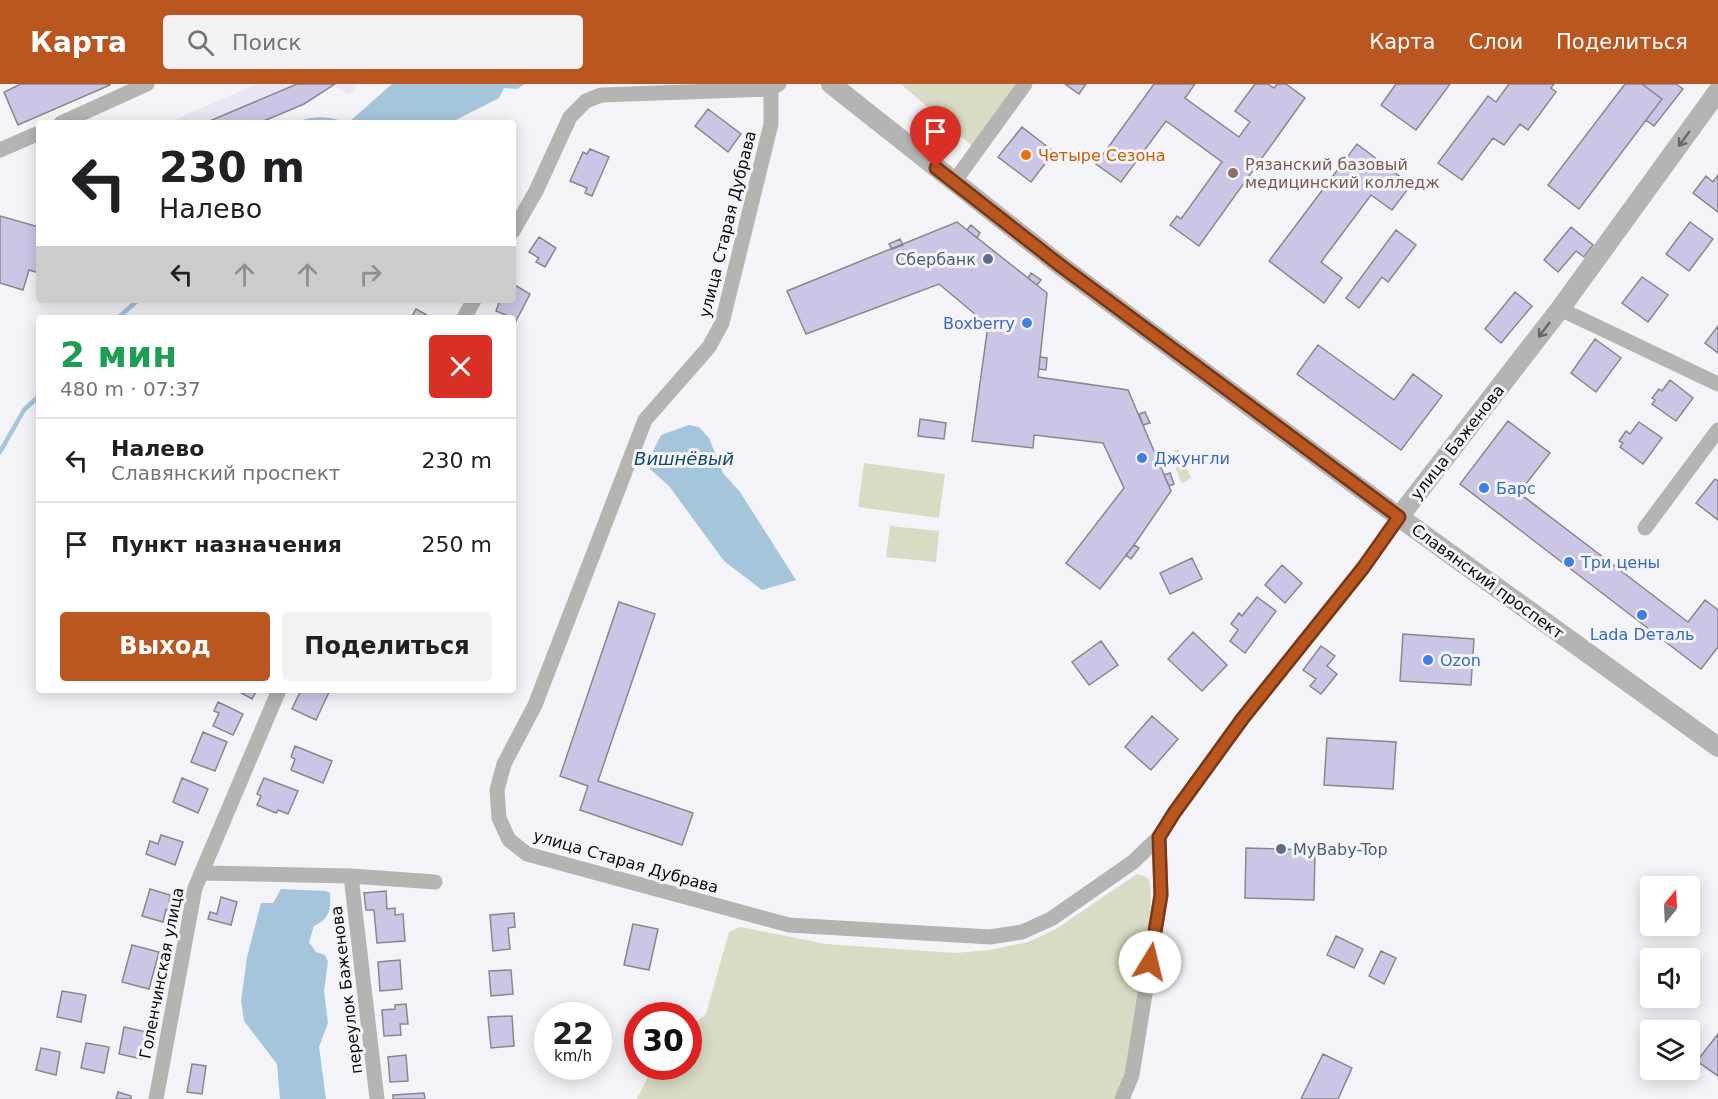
<!DOCTYPE html>
<html lang="ru">
<meta charset="utf-8">
<style>
body{margin:0;font-family:"DejaVu Sans",sans-serif;background:#f2f2f2;color:#202124;height:100vh;display:flex;flex-direction:column;font-size:22px;white-space:nowrap}
*{box-sizing:border-box;margin:0}
p{font-size:20px;color:#757577}
.icon{flex:none;width:33px;height:33px;fill:none;stroke:currentColor;stroke-width:2;stroke-linecap:round;stroke-linejoin:round}
.map{position:relative;flex:1;overflow:hidden}
.details{position:absolute;left:36px;top:231px;width:480px;height:378px;display:flex;flex-direction:column;background:#fff;border-radius:6px;box-shadow:0 3px 15px #0003}
.details>*{flex:none}
.top-card{position:absolute;left:36px;top:36px;width:480px;height:183px;border-radius:6px;box-shadow:0 3px 15px #0003;background:#fff;color:#202124;overflow:hidden}
.needle{width:39px;rotate:18deg}
.fabs{position:absolute;left:1640px;top:792px;display:grid;gap:12px}
.fabs a{display:grid;place-items:center;width:60px;height:60px;border-radius:6px;background:#fff;box-shadow:0 3px 15px #0003;font-size:30px}
.speed{position:absolute;left:534px;top:918px;display:flex;gap:12px;font-size:30px;font-weight:700;text-align:center}
.speed>*{display:grid;place-content:center;width:78px;height:78px;border-radius:50%;background:#fff;box-shadow:0 3px 15px #0003;line-height:1}
.speed small{font-size:15px;font-weight:400}
.speed .limit{border:9px solid #d22;background:#fff;color:#111}
.pin{position:absolute;display:grid;place-items:center;width:51px;height:51px;color:#fff;margin:-62px -26px;border-radius:50% 50% 50% 0;rotate:-45deg;box-shadow:0 0 6px #0007}
.pin .icon{rotate:45deg}
.me{position:absolute;width:66px;margin:-33px;rotate:9deg;stroke-linejoin:round;filter:drop-shadow(0 0 4px #0008)}
.turn{display:flex;align-items:center;gap:21px;height:126px;padding:0 24px;font-size:27px}
.turn .icon{width:78px;height:78px;stroke-width:2.5}
.turn b{display:block;font-size:42px;line-height:51px}
.lanes{display:flex;align-items:center;height:57px;padding:0 24px;background:#0003;justify-content:center;gap:30px;direction:ltr}
.lanes .off{opacity:.35}
.round{display:grid;place-items:center;flex:none;width:63px;height:63px;border-radius:6px;background:#f2f2f2}
.summary{display:flex;align-items:center;justify-content:space-between;height:102px;padding:0 24px}
h1{font-size:36px;font-weight:700;line-height:45px;color:#1e9e55}
.button{display:flex;gap:12px;margin-top:auto;padding:12px 24px}
.button a{flex:1;height:69px;border-radius:6px;background:#ba5620;color:#fff;font-size:24px;font-weight:700;line-height:69px;text-align:center}
.button a+a{background:#f2f2f2;color:#202124}
ul{padding:0;list-style:none}
li{display:flex;align-items:center;gap:18px;height:84px;padding:0 24px;border-top:2px solid #e0e0e0}
li div{flex:1}
li b{display:block;font-size:22px}
li em{font-style:normal}
header{display:flex;align-items:center;gap:36px;box-sizing:border-box;height:84px;padding:0 30px;background:#ba5620;color:#fff}
header strong{font-size:28px}
nav{display:flex;gap:33px;margin-inline-start:auto;font-size:21px}
.search{width:420px;height:54px;background:#f2f2f2;display:flex;align-items:center;gap:15px;box-sizing:border-box;padding:0 21px;border-radius:6px;color:#757577;font-size:22px}
.map>svg:first-child{display:block}
</style>
<header>
<strong>Карта</strong>
<div class="search"><svg class="icon" aria-label="search" viewBox="0 0 24 24"><circle cx="10" cy="10" r="6"/><path d="M15 15l6 6"/></svg>Поиск</div>
<nav><a>Карта</a><a>Слои</a><a>Поделиться</a></nav>
</header>
<div class="map">
<svg width="1718" height="1015" viewBox="0 0 1718 1015">
<rect width="100%" height="100%" fill="#f4f3f8"/>
<path fill="#e8e6f2" d="M257,0H358L349,11L334,1L304,20L259,39H167Z"/>
<path fill="#d8dcc4" d="M901,0H1018L973,63Z
M1178,365L1191,394L1183,399L1181,398L1170,370Z
M864,379L945,390L939,434L858,423Z
M890,442L939,447L936,478L886,473Z
M1137,790C1141,791 1147,792 1149,796C1158,810 1132,967 1125,989C1122,998 1118,1006 1114,1015H637L653,983L688,982L689,944L706,930L729,848L740,843L826,860L955,869L989,866L1028,858L1056,845Z"/>
<path fill="#a5c6da" d="M392,0H525L517,5L504,4L499,14L450,39H295C305,34 319,32 330,34C337,35 342,38 350,37Z
M689,341L699,343L709,354L723,389L740,408L796,496L762,506L724,477L669,402L650,385L652,369L661,351Z
M281,805L326,807L330,809C331,826 330,834 314,842L309,858L316,868L325,871L328,877L324,907L328,939L319,963L326,1015H280L277,980L244,937L241,917L247,873L261,819H273Z"/>
<g fill="none" stroke-linecap="round" stroke-linejoin="round">
<path stroke="#a5c6da" stroke-width="4.5" d="M118,234L138,216
M0,368L24,326L39,312"/>
</g>
<path fill="#ccc6e6" stroke="#88888c" stroke-width="1.5" d="M21,0H110V1L18,41L4,8Z
M297,0H335L304,20L259,39H205Z
M1065,0H1086L1079,10Z
M1154,0H1195L1185,14L1239,53L1250,38L1235,27L1255,0H1268L1274,4L1277,0H1286L1305,14L1199,162L1170,141L1177,132L1181,135L1222,78L1166,37L1121,98L1096,80Z
M1396,0H1450L1416,46L1381,21Z
M1509,0H1554L1551,4L1556,8L1528,46L1520,40L1504,61L1493,54L1462,96L1438,79L1488,12L1496,18Z
M1625,0H1642L1662,15L1579,125L1548,101Z
M1642,0H1676L1683,5L1654,42L1646,36L1662,15Z
M708,25L741,50L728,68L695,42Z
M1022,43L1054,68L1031,98L998,73Z
M1357,60L1411,101L1392,126L1371,111L1321,178L1342,194L1324,219L1269,177Z
M590,65L609,73L592,112L585,109L587,104L570,97L583,68L587,70Z
M1718,91V128L1693,109L1706,92L1713,98Z
M0,132L39,143V189L29,186L23,206L0,199Z
M957,138L1047,209L1038,293L1128,306L1171,407L1134,461L1100,505L1066,479L1124,404L1103,359L1034,351L1033,364L972,357L988,241L939,200L806,250L787,207Z
M1690,138L1713,155L1689,187L1666,170Z
M971,141L980,149L977,154L967,146Z
M1571,143L1593,161L1584,173L1576,167L1558,188L1544,176Z
M1396,146L1416,161L1388,198L1382,193L1359,224L1346,214Z
M539,153L556,164L545,183L536,178L539,174L529,168Z
M900,155L903,161L892,165L889,160Z
M1031,189L1041,196L1037,201L1028,194Z
M1642,193L1668,211L1648,238L1622,219Z
M513,200L530,210L516,237L513,234L496,227L500,216H513Z
M1515,208L1532,222L1501,259L1485,245Z
M416,225L432,234H411Z
M1718,242V269L1705,259Z
M1595,255L1621,274L1596,308L1571,289Z
M1318,261L1394,316L1413,290L1442,312L1401,366L1297,290Z
M1040,273L1047,274L1046,286L1039,285Z
M1670,296L1693,314L1676,337L1652,320L1655,316L1652,314L1659,305L1662,307Z
M1145,328L1150,339L1143,341L1139,330Z
M920,335L946,339L944,355L918,352Z
M1508,337L1550,369L1519,409L1688,538L1705,516L1718,526V563L1701,585L1460,400Z
M1639,338L1662,354L1643,380L1620,363L1623,359L1619,357L1626,347L1630,350Z
M1170,389L1174,400L1169,402L1164,391Z
M1715,395L1718,397V436L1696,419Z
M1134,461L1139,464L1131,475L1126,471Z
M1192,474L1202,495L1170,510L1160,489Z
M1282,481L1302,499L1285,519L1265,501Z
M1257,513L1276,527L1245,569L1230,557L1238,546L1231,540L1239,529L1242,532Z
M619,518L655,530L598,697L693,729L682,761L580,726L588,702L560,692Z
M1193,548L1227,581L1202,607L1168,575Z
M1403,550L1474,555L1471,601L1400,597Z
M1101,557L1118,581L1089,601L1072,578Z
M1321,562L1335,572L1327,582L1337,590L1321,610L1310,602L1316,595L1303,586Z
M236,606H257L252,615Z
M301,606H330L316,636L292,625Z
M218,618L243,630L233,651L213,642L219,629L214,627Z
M1152,632L1178,655L1151,686L1125,663Z
M203,648L227,658L215,687L191,678Z
M1327,654L1396,658L1393,705L1324,701Z
M295,662L332,677L323,699L291,686L295,675L291,673Z
M182,694L208,705L198,729L173,718Z
M264,694L298,707L288,730L278,726L276,729L257,721L261,712L257,710Z
M161,751L183,758L175,781L146,770L150,757L158,760Z
M1246,764L1315,766L1314,816L1245,814Z
M150,805L170,811L169,817L172,818L169,826L166,825L163,838L142,832Z
M386,807L387,825L395,824V831L403,830L405,857L377,859L374,826H366L364,809Z
M221,813L237,818L231,841L208,835L210,828L217,830Z
M514,829L515,843L508,844L510,865L493,867L490,831Z
M633,840L658,845L649,886L624,881Z
M1336,852L1363,865L1354,884L1327,871Z
M132,861L159,868L149,905L122,898Z
M1381,867L1396,874L1384,900L1369,892Z
M400,876L402,905L380,907L378,878Z
M511,886L513,910L491,912L489,887Z
M62,907L86,911L81,938L57,933Z
M406,920L408,940H400L401,951L384,952L382,926L395,925V921Z
M512,932L514,962L491,964L488,933Z
M124,943L147,948L142,975L119,970Z
M1718,950V992L1697,977Z
M86,959L109,963L104,989L81,984Z
M41,964L60,968L56,991L36,986Z
M1323,970L1352,984L1338,1015H1301Z
M406,971L408,997L390,998L388,973Z
M192,980L206,982L202,1010L187,1008Z
M118,1008L131,1012V1015H116Z
M424,1009L425,1015H393V1011Z"/>
<g fill="none" stroke-linecap="round" stroke-linejoin="round">
<path stroke="#b6b4b3" stroke-width="15" d="M771,5V40L722,239L709,263L645,336L535,621L504,680L497,706L499,734L509,756L527,770L789,841L990,853L1022,848L1051,835L1133,778L1159,753
M61,39L147,0
M0,66L39,49
M954,98L1025,0
M513,147L536,107L570,33L586,17L601,11L771,5L779,0
M1560,225L1718,300
M464,234L474,216
M1645,444L1718,346
M201,789L351,792L435,798
M351,792L377,1015
M156,1015L195,804L279,606
M1122,1015L1132,991L1161,811L1159,753L1174,729L1243,634L1363,484L1399,433"/>
<path stroke="#b6b4b3" stroke-width="20" d="M831,0L1061,182L1399,433L1718,663
M1399,433L1560,225L1718,7"/>
</g>
<defs><path id="oneway-shaft" d="M-6 0H5M1.5-3L5.5 0L1.5 3" fill="none" stroke-width="1.6" stroke-linecap="round" stroke-linejoin="round" transform="scale(1.5)"/></defs>
<g stroke="#696868">
<use href="#oneway-shaft" transform="translate(1684 55) rotate(126)"/>
<use href="#oneway-shaft" transform="translate(1544 246) rotate(127)"/>
</g>
<g fill="none" stroke-linecap="round" stroke-linejoin="round">
<defs>
<path id="route" d="M936,84L1061,182L1399,433L1363,484L1243,634L1174,729L1159,753L1161,811L1150,878"/>
</defs>
<use href="#route" stroke="#793815" stroke-width="15"/>
<use href="#route" stroke="#ba5620" stroke-width="10"/>
</g>
<circle fill="#e8710a" stroke="#f4f3f8" stroke-width="2" cx="1026" cy="71" r="6"/>
<circle fill="#8d6e63" stroke="#f4f3f8" stroke-width="2" cx="1233" cy="89" r="6"/>
<g fill="#5c6f8a" stroke="#f4f3f8" stroke-width="2">
<circle cx="988" cy="175" r="6"/>
<circle cx="1281" cy="765" r="6"/>
</g>
<g fill="#3f7fe0" stroke="#f4f3f8" stroke-width="2">
<circle cx="1027" cy="239" r="6"/>
<circle cx="1142" cy="374" r="6"/>
<circle cx="1484" cy="404" r="6"/>
<circle cx="1569" cy="478" r="6"/>
<circle cx="1642" cy="531" r="6"/>
<circle cx="1428" cy="576" r="6"/>
</g>
<g text-anchor="middle" stroke-width="6" stroke-linejoin="round" paint-order="stroke">
<g font-size="16" fill="#c56008" stroke="#f4f3f8" text-anchor="start">
<text x="1038" y="77">Четыре Сезона</text>
</g>
<g font-size="16" fill="#785e54" stroke="#f4f3f8" text-anchor="start">
<text x="1245" y="86">Рязанский базовый<tspan x="1245" dy="18">медицинский колледж</tspan></text>
</g>
<g font-size="16" fill="#0b0b0d" stroke="#f4f3f8">
<text transform="translate(727 140) rotate(-76)" y="6">улица Старая Дубрава</text>
<text transform="translate(1457 358) rotate(-52)" y="6">улица Баженова</text>
<text transform="translate(1488 497) rotate(36)" y="6">Славянский проспект</text>
<text transform="translate(626 777) rotate(16)" y="6">улица Старая Дубрава</text>
<text transform="translate(161 889) rotate(-79)" y="6">Голенчинская улица</text>
<text transform="translate(346 906) rotate(-97)" y="6">переулок Баженова</text>
</g>
<g font-size="16" fill="#4e5e75" stroke="#f4f3f8" text-anchor="end">
<text x="976" y="181">Сбербанк</text>
<text x="1293" y="771" text-anchor="start">MyBaby-Top</text>
</g>
<g font-size="16" fill="#366cbe" stroke="#f4f3f8" text-anchor="start">
<text x="1015" y="245" text-anchor="end">Boxberry</text>
<text x="1154" y="380">Джунгли</text>
<text x="1496" y="410">Барс</text>
<text x="1581" y="484">Три цены</text>
<text x="1642" y="556" text-anchor="middle">Lada Dеталь</text>
<text x="1440" y="582">Ozon</text>
</g>
<g font-size="18" font-style="italic" fill="#134c6a" stroke="#f4f3f8">
<text x="684" y="381">Вишнёвый</text>
</g>
</g>
</svg>
<div class="fabs">
<a><svg class="needle" viewBox="-14 -14 28 28"><path d="M0-13l5 13h-10z" fill="#e53935"/><path d="M0 13l5-13h-10z" fill="#757577"/></svg></a>
<a><svg class="icon" aria-label="sound" viewBox="0 0 24 24"><path d="M4 9h4l5-4v14l-5-4H4zM17 9q2 3 0 6"/></svg></a>
<a><svg class="icon" aria-label="layers" viewBox="0 0 24 24"><path d="M12 4l9 5-9 5-9-5zM3 14l9 5 9-5"/></svg></a>
</div>
<div class="speed"><div>22<small>km/h</small></div><div class="limit">30</div></div>
<div class="pin" style="left:936px;top:84px;background:#d93025"><svg class="icon" aria-label="arrive" viewBox="0 0 24 24"><path d="M6 21V4h12l-3 4 3 4H6"/></svg></div>
<svg class="me" style="left:1150px;top:878px" viewBox="-20 -20 40 40"><circle r="19" fill="#fff"/><path d="M0-13L10 11 0 6-10 11z" fill="#ba5620"/></svg>
<div class="top-card">
<div class="turn"><svg class="icon" aria-label="left" viewBox="0 0 24 24"><path d="M17 20v-9H6M10 6l-5 5 5 5"/></svg><div><b>230 m</b>Налево</div></div>
<div class="lanes"><svg class="icon" aria-label="left" viewBox="0 0 24 24"><path d="M17 20v-9H6M10 6l-5 5 5 5"/></svg><svg class="icon off" aria-label="ahead" viewBox="0 0 24 24"><path d="M12 20V5M6 11l6-6 6 6"/></svg><svg class="icon off" aria-label="ahead" viewBox="0 0 24 24"><path d="M12 20V5M6 11l6-6 6 6"/></svg><svg class="icon off" aria-label="right" viewBox="0 0 24 24"><path d="M7 20v-9h11M14 6l5 5-5 5"/></svg></div>
</div>
<section class="details">
<div class="summary"><div><h1>2 мин</h1><p>480 m · 07:37</p></div><a class="round" style="background:#d93025;color:#fff"><svg class="icon" aria-label="close" viewBox="0 0 24 24"><path d="M6 6l12 12M18 6L6 18"/></svg></a></div>
<ul>
<li><svg class="icon" aria-label="left" viewBox="0 0 24 24"><path d="M17 20v-9H6M10 6l-5 5 5 5"/></svg><div><b>Налево</b><p>Славянский проспект</p></div><em>230 m</em></li>
<li><svg class="icon" aria-label="arrive" viewBox="0 0 24 24"><path d="M6 21V4h12l-3 4 3 4H6"/></svg><div><b>Пункт назначения</b></div><em>250 m</em></li>
</ul>
<div class="button"><a>Выход</a><a>Поделиться</a></div>
</section>
</div>
